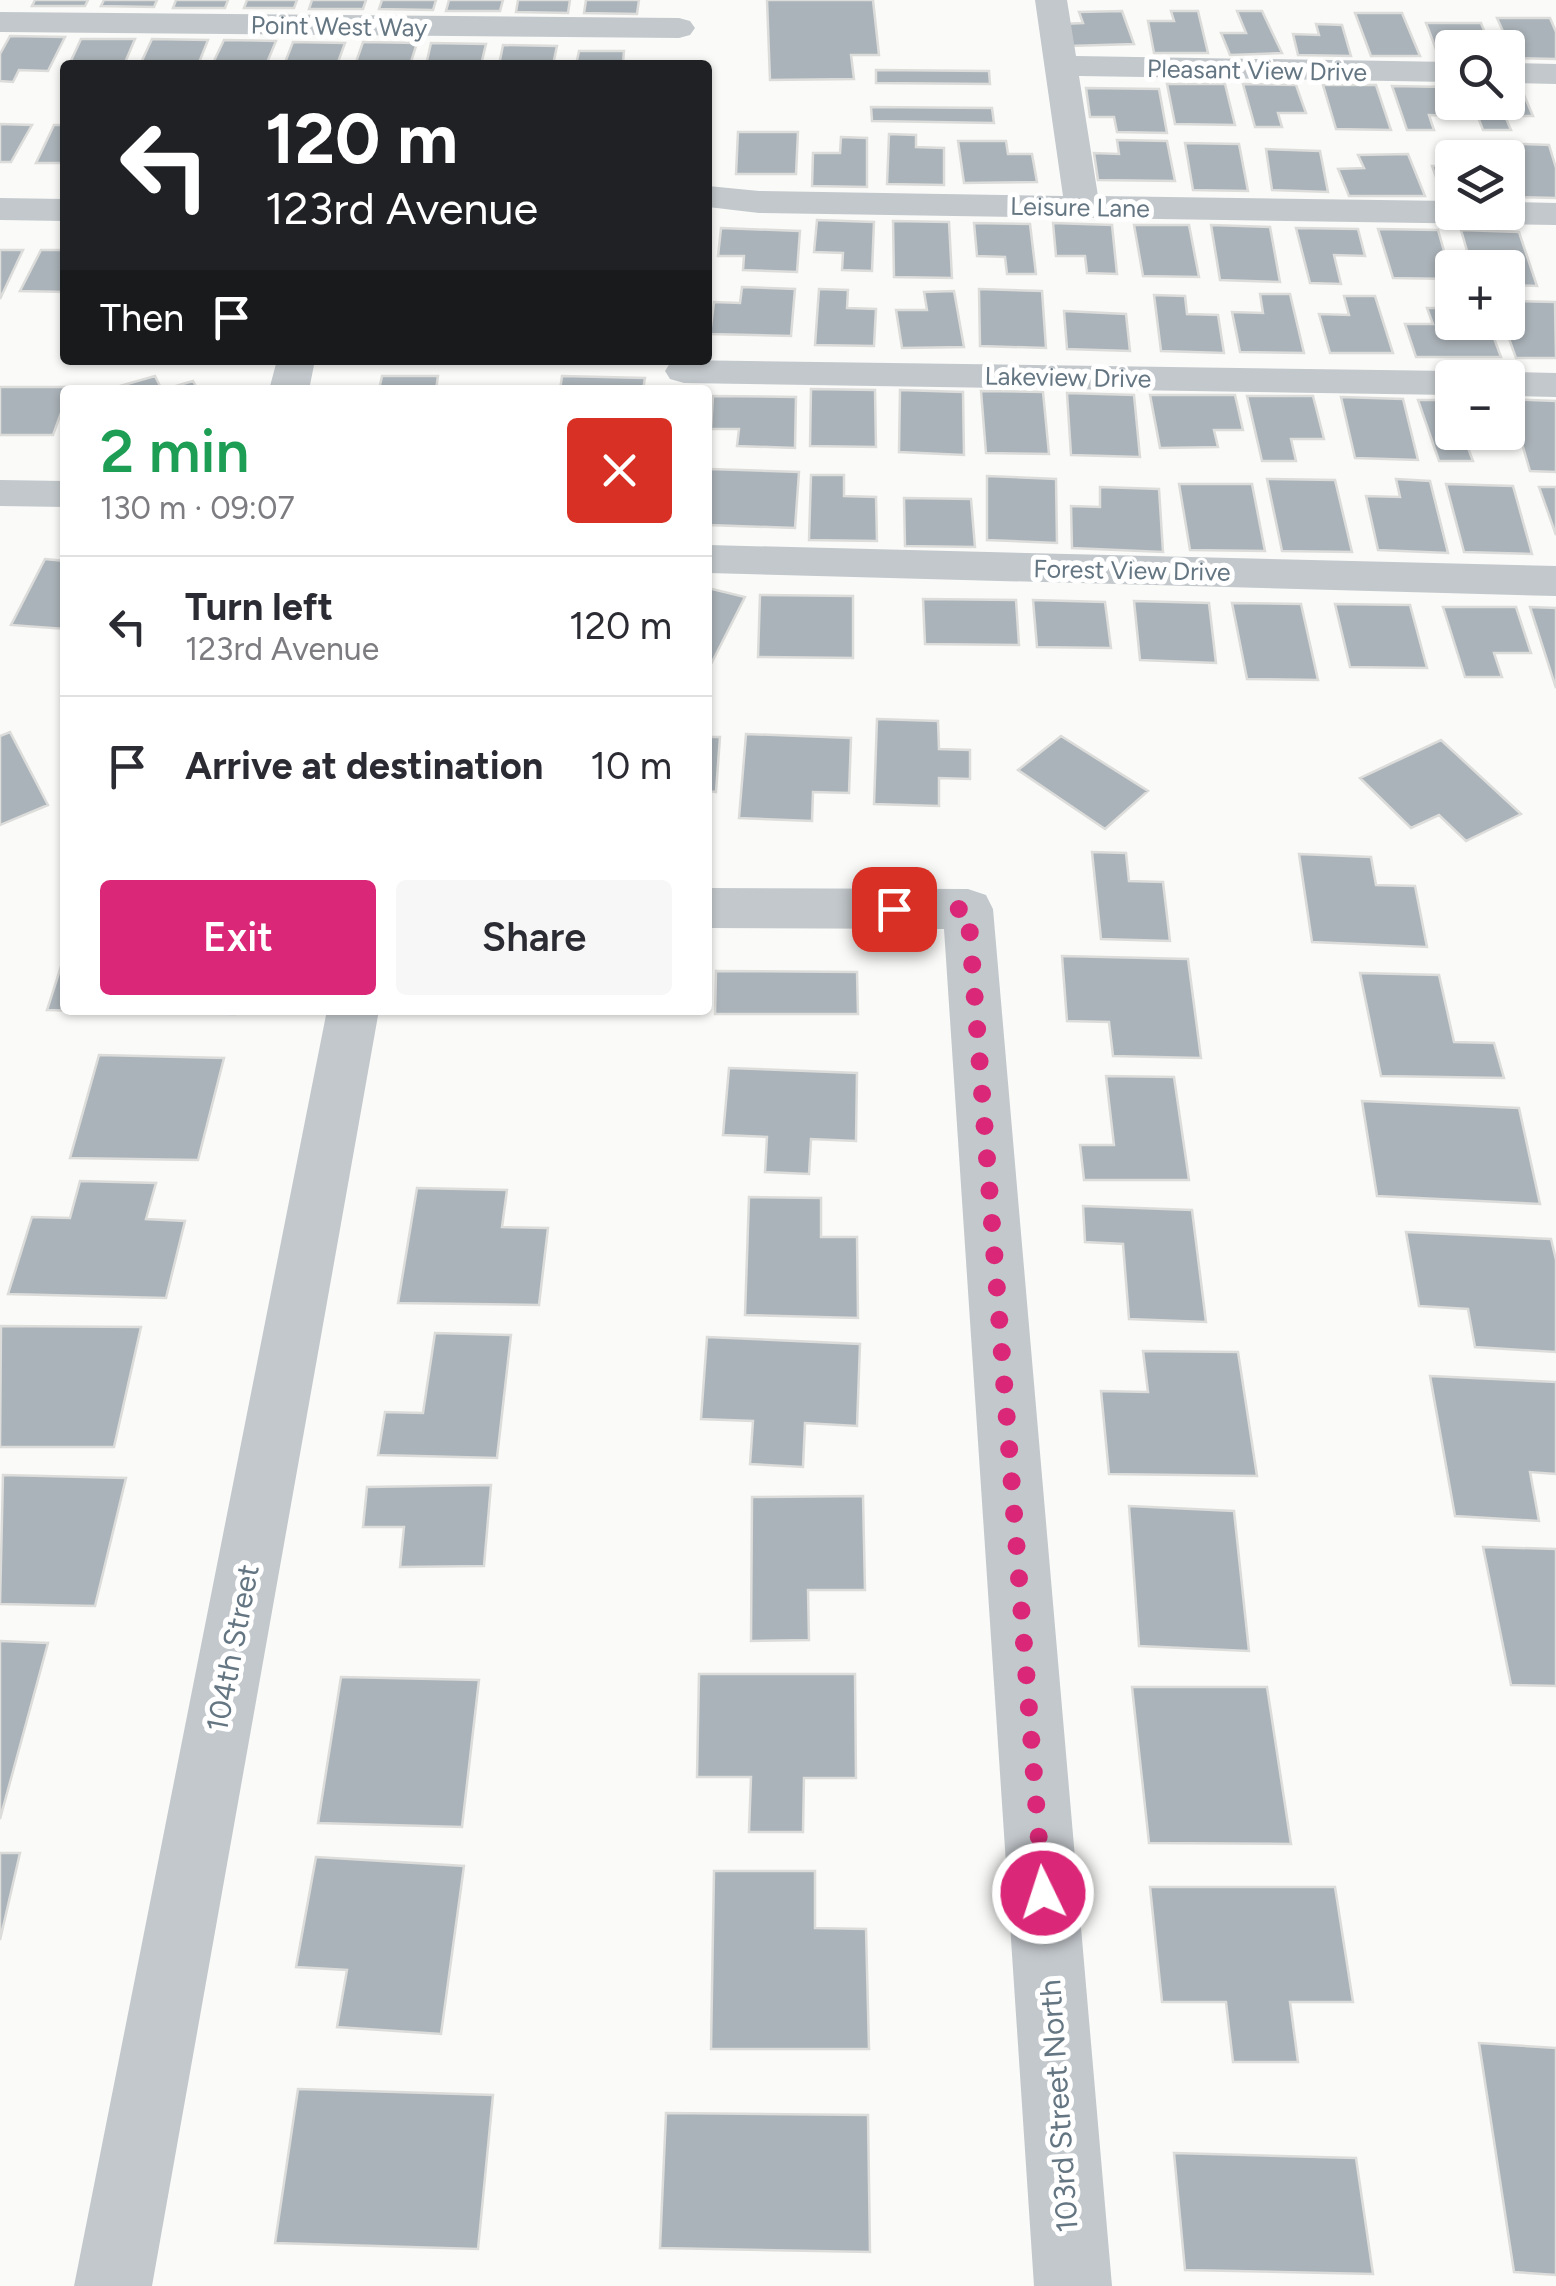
<!DOCTYPE html>
<meta charset="utf-8">
<style>
body{margin:0;font-family:Figtree,sans-serif;background:#f7f7f7;color:#2b2b33;height:100vh;display:flex;flex-direction:column;font-size:38px;white-space:nowrap}
*{box-sizing:border-box;margin:0}
p{font-size:32px;color:#7c7c81}
.icon{flex:none;width:55px;height:55px;fill:none;stroke:currentColor;stroke-width:2;stroke-linecap:round;stroke-linejoin:round}
.map{position:relative;flex:1;overflow:hidden}
.drawer{position:absolute;left:60px;top:385px;width:652px;height:630px;display:flex;flex-direction:column;background:#fff;border-radius:10px;box-shadow:0 2px 8px #0004}
.drawer>*{flex:none}
.banner{position:absolute;left:60px;top:60px;width:652px;height:305px;border-radius:10px;box-shadow:0 2px 8px #0004;background:#202124;color:#fff;overflow:hidden}
.buttons{position:absolute;left:1435px;top:30px;display:grid;gap:20px}
.buttons a{display:grid;place-items:center;width:90px;height:90px;border-radius:10px;background:#fff;box-shadow:0 2px 8px #0004;font-size:50px}
.pin{position:absolute;display:grid;place-items:center;width:85px;height:85px;color:#fff;margin:-42px;border-radius:20px;box-shadow:0 5px 15px #0006}
.me{position:absolute;width:110px;margin:-55px;rotate:356deg;stroke-linejoin:round;filter:drop-shadow(0 0 8px #0008)}
.turn{display:flex;align-items:center;gap:35px;height:210px;padding:0 40px;font-size:45px}
.turn .icon{width:130px;height:130px;stroke-width:2.5}
.turn b{display:block;font-size:70px;line-height:85px}
.then{display:flex;align-items:center;height:95px;padding:0 40px;background:#0003;gap:20px;font-size:38px}
.round{display:grid;place-items:center;flex:none;width:105px;height:105px;border-radius:10px;background:#f7f7f7}
.head{display:flex;align-items:center;justify-content:space-between;height:170px;padding:0 40px}
h1{font-size:60px;font-weight:600;line-height:75px;color:#1e9e55}
.button{display:flex;gap:20px;margin-top:auto;padding:20px 40px}
.button a{flex:1;height:115px;border-radius:10px;background:#db2777;color:#fff;font-size:40px;font-weight:600;line-height:115px;text-align:center}
.button a+a{background:#f7f7f7;color:#2b2b33}
ul{padding:0;list-style:none}
li{display:flex;align-items:center;gap:30px;height:140px;padding:0 40px;border-top:2px solid #e1e1e2}
li div{flex:1}
li b{display:block;font-size:38px}
li em{font-style:normal}
.map>svg:first-child{display:block}
</style>
<div class="map">
<svg width="1556" height="2286" viewBox="0 0 1556 2286">
<rect width="100%" height="100%" fill="#fafaf8"/>
<path fill="#aab3b9" stroke="#dcdcda" stroke-width="2.5" d="M35,0H88L85,6H32Z
M104,0H157L154,7L101,6Z
M176,0H228L225,8H173Z
M247,0H297L294,8H244Z
M312,0H366L363,9H309Z
M382,0H436L433,10L379,9Z
M449,0H503L500,11H446Z
M518,0H570L568,13L516,12Z
M586,0H639L637,14L584,13Z
M767,0H873L879,55H851L854,79L770,80Z
M1122,11L1134,44L1069,46L1061,24L1083,23L1079,12Z
M1171,11H1198L1208,53H1154L1148,21H1174Z
M1237,11H1262L1282,53L1230,55L1221,33H1246Z
M1355,13H1402L1420,56H1371Z
M1497,18H1550L1556,32V59L1515,58Z
M1426,23H1481L1491,48H1452V57H1439Z
M1316,24L1342,25L1351,56L1298,55L1293,34L1319,35Z
M10,36L65,37L48,71L19,70L13,82L0,81V54Z
M81,39H135L124,65H69Z
M152,39L208,40L198,65H140Z
M224,40L276,41L266,65H212Z
M293,42L345,43L337,65H284Z
M363,42L417,43L410,65H355Z
M431,43L486,44L481,65H426Z
M503,45L557,46L553,65H499Z
M579,51H624L623,63L645,65H576Z
M876,70L989,71L990,84L876,83Z
M1167,84H1225L1235,125L1175,124Z
M1243,84L1296,85L1306,113H1278L1282,127H1255Z
M1323,85H1376L1391,130L1336,129Z
M1392,86L1447,87L1457,116L1429,115L1434,130H1407Z
M1086,88L1159,89L1167,133L1117,132L1114,117H1090Z
M1508,88H1521L1533,116H1505L1511,130H1483L1472,102H1508Z
M871,107L992,108L994,123L872,121Z
M0,124L32,125L11,162H0Z
M54,125H65V163H36Z
M738,132H798L796,174H736Z
M889,134L916,135V147L944,148V185L887,184Z
M841,137L867,138V187L812,186L813,153H840Z
M1117,140L1167,141L1175,181L1098,180L1094,153L1119,154Z
M958,141H1006L1008,154H1032L1037,182L964,183Z
M1185,143L1239,144L1248,191L1193,190Z
M1496,143L1549,145L1556,168V198L1511,197L1508,158H1500Z
M1266,149L1320,151L1328,192L1272,190Z
M1408,154L1425,196H1349L1338,169L1364,168L1358,155Z
M1432,166H1452V196H1443Z
M817,220L874,222L872,271L842,270L843,253L814,252Z
M893,221L949,222L952,278L894,277Z
M974,223L1030,224L1036,274H1007L1005,257L977,256Z
M1053,223L1112,225L1117,274L1087,273L1085,256H1056Z
M1134,225H1189L1199,277L1143,276Z
M1211,225L1270,227L1280,282L1220,280Z
M721,228L800,231L797,272L743,270L744,256H718Z
M1296,228L1358,229L1365,256L1334,255L1341,284L1310,283Z
M1378,229L1438,230L1452,279L1393,278Z
M1461,230L1519,232L1537,286L1508,285V268H1472Z
M0,250H23L0,299Z
M41,250H65V292L20,291Z
M742,287L795,289L791,336L710,334L714,302L740,303Z
M819,289L848,290L847,308L876,309L874,346L815,345Z
M979,289L1042,291L1046,348L980,346Z
M954,291L964,347L902,348L896,310H927L924,292Z
M1260,294H1290L1304,353L1240,352L1232,312L1263,313Z
M1154,295L1185,296L1187,314L1218,315L1224,353L1161,351Z
M1344,296H1375L1393,353H1330L1319,314L1349,315Z
M1508,301L1555,302L1556,358H1516L1503,322H1508Z
M1427,308H1452V322H1488L1501,357H1416L1405,324H1433Z
M1064,311L1126,314L1130,351L1067,349Z
M155,376L162,390L193,381L198,390H106Z
M382,376H438L436,390H379Z
M562,376L645,378L643,390H560Z
M0,387H71L65,390V402L53,435H0Z
M811,389L875,390L876,447L810,446Z
M900,390L963,392L964,455L899,452Z
M981,391L1043,392L1049,454L986,453Z
M1067,393L1134,395L1140,457L1071,455Z
M1150,395H1235L1243,430H1214L1218,447L1160,448Z
M713,396L796,397L795,448L737,446L739,429H711Z
M1247,396H1313L1324,439H1291L1296,461H1262Z
M1341,397L1403,399L1418,460L1355,458Z
M1509,399L1556,401V472L1530,471Z
M1418,400H1452V432H1495L1498,440H1465L1473,461H1439Z
M710,469L799,472L795,528L708,525Z
M811,475H844V496L876,497L877,541L809,540Z
M987,476L1056,479L1057,543L987,540Z
M1267,479L1335,480L1352,552L1282,551Z
M1396,479L1430,481L1448,553L1378,550L1366,496L1400,497Z
M1179,484H1252L1265,551L1190,550Z
M1446,484L1513,486L1532,554L1464,552Z
M1100,487L1159,489L1163,552L1072,548L1071,506L1100,507Z
M1539,487H1556V535Z
M904,498L971,499L975,547L905,546Z
M45,559L65,561V629L11,625Z
M708,588L745,597L708,670Z
M760,595L853,596V658L758,657Z
M923,599L1016,600L1019,645L925,644Z
M1033,600L1105,602L1111,648L1037,647Z
M1134,601L1209,603L1216,663L1140,660Z
M1232,603L1301,604L1318,680L1247,679Z
M1335,604L1410,605L1427,668L1350,667Z
M1443,607H1516L1531,653H1494L1502,677H1465Z
M1530,607L1556,608V688Z
M877,719L938,721L939,749L970,750V779L939,778V806L874,804Z
M10,732L48,805L0,825V736Z
M746,734L851,738L849,793L813,792L812,821L739,818Z
M1061,736L1148,791L1105,829L1018,770Z
M708,737H720L716,792L708,791Z
M1441,740L1521,814L1466,841L1439,815L1411,828L1360,778Z
M1092,852L1126,853L1129,881L1163,882L1170,941L1101,939Z
M1299,854L1371,857L1376,885L1415,886L1427,947L1312,942Z
M65,954V1010H236L235,1014L47,1010Z
M1062,956L1188,959L1201,1058L1113,1056L1109,1022L1067,1021Z
M716,971L857,972L858,1014H715Z
M1360,973L1439,975L1454,1042L1494,1043L1504,1078L1381,1076Z
M99,1055L224,1058L198,1160L70,1158Z
M729,1068L857,1073L856,1141L811,1139L809,1174L765,1172L767,1137L723,1135Z
M1106,1076L1174,1077L1189,1180H1084L1080,1145H1114Z
M1362,1101L1519,1108L1540,1204L1377,1196Z
M80,1181L156,1183L146,1219L185,1221L166,1298L8,1294L32,1217L70,1218Z
M417,1188L507,1190L502,1227L548,1228L539,1305L398,1303Z
M749,1197L821,1198V1237H857L858,1318L745,1315Z
M1083,1206L1192,1210L1206,1322L1129,1319L1123,1244L1085,1242Z
M1406,1232L1551,1239L1556,1260V1352L1475,1347L1468,1309L1419,1306Z
M1,1326L141,1327L114,1447H0Z
M435,1333L511,1335L497,1458L378,1455L385,1412L423,1413Z
M707,1337L860,1344L857,1426L805,1423L803,1467L750,1464L753,1421L701,1419Z
M1143,1351L1238,1352L1257,1476L1109,1474L1101,1391L1148,1392Z
M1430,1376L1556,1382V1474L1530,1472L1539,1521L1455,1516Z
M3,1475L126,1478L95,1606L0,1604Z
M491,1485L484,1566L400,1567L404,1527H363L367,1487Z
M863,1496L865,1590H808L809,1640L751,1641L752,1497Z
M1129,1506L1234,1511L1249,1651L1139,1646Z
M1483,1547L1556,1549V1686L1511,1685Z
M0,1641L48,1643L0,1819Z
M699,1674H855L856,1778H804L803,1832H749L751,1777H697Z
M341,1677L479,1680L462,1827L318,1823Z
M1132,1687H1267L1291,1844L1149,1843Z
M0,1853H20L0,1940Z
M316,1857L464,1866L441,2034L337,2027L347,1970L296,1967Z
M714,1871H815V1928L866,1929L869,2049H711Z
M1150,1887H1335L1353,2002H1290L1298,2062H1233L1226,2002H1162Z
M1479,2043L1556,2048V2275L1514,2272Z
M298,2089L493,2095L478,2249L275,2243Z
M666,2113L868,2115L870,2252L660,2248Z
M1174,2153L1356,2158L1373,2274L1185,2270Z"/>
<g fill="none" stroke-linecap="round" stroke-linejoin="round">
<path fill="#c3c8cc" fill-rule="evenodd" d="M1035,0H1067L1076,56L1452,62V82L1079,76L1098,196L1452,201V212H1508V202L1556,203V225L759,213L708,207V186L759,191L1063,196Z
M0,12L679,18L690,21L695,28L690,35L679,38L0,32Z
M1508,63L1556,64V84L1508,83Z
M0,198L65,199V221L0,220Z
M277,360H315L309,390H269Z
M681,360L1452,371L1468,378H1452V395L684,383L670,379L665,371L670,363Z
M1508,372L1556,373V397L1508,396V378H1493Z
M0,480L65,481V507L0,506Z
M708,545L1556,566V596L708,573Z
M708,888L968,889L986,895L993,909L1112,2286H1034L944,929L708,928Z
M327,1010H379L152,2286H74Z"/>
</g>
<g fill="none" stroke-linecap="round" stroke-linejoin="round">
<path stroke="#db2777" stroke-width="18" stroke-dasharray="0 32.4" d="M894,909H968L1043,1893"/>
</g>
<g text-anchor="middle" stroke-width="10" stroke-linejoin="round" paint-order="stroke">
<g font-size="25" fill="#657683" stroke="#fff">
<text transform="translate(339 26) rotate(1)" y="9">Point West Way</text>
<text transform="translate(1257 70) rotate(1)" y="9">Pleasant View Drive</text>
<text transform="translate(1080 207) rotate(1)" y="9">Leisure Lane</text>
<text transform="translate(1068 377) rotate(1)" y="9">Lakeview Drive</text>
<text transform="translate(1132 570) rotate(1)" y="9">Forest View Drive</text>
</g>
<g font-size="30" fill="#657683" stroke="#fff">
<text transform="translate(233 1648) rotate(-79)" y="10">104th Street</text>
<text transform="translate(1059 2106) rotate(-94)" y="10">103rd Street North</text>
</g>
</g>
</svg>
<div class="buttons">
<a><svg class="icon" aria-label="search" viewBox="0 0 24 24"><circle cx="10" cy="10" r="6"/><path d="M15 15l6 6"/></svg></a>
<a><svg class="icon" aria-label="layers" viewBox="0 0 24 24"><path d="M12 4l9 5-9 5-9-5zM3 14l9 5 9-5"/></svg></a>
<a>+</a>
<a>−</a>
</div>
<div class="pin" style="left:894px;top:909px;background:#d93025"><svg class="icon" aria-label="arrive" viewBox="0 0 24 24"><path d="M6 21V4h12l-3 4 3 4H6"/></svg></div>
<svg class="me" style="left:1043px;top:1893px" viewBox="-20 -20 40 40"><circle r="17" fill="#db2777" stroke="#fff" stroke-width="3"/><path d="M0-11L8 9 0 5-8 9z" fill="#fff"/></svg>
<div class="banner">
<div class="turn"><svg class="icon" aria-label="left" viewBox="0 0 24 24"><path d="M17 20v-9H6M10 6l-5 5 5 5"/></svg><div><b>120 m</b>123rd Avenue</div></div>
<div class="then">Then<svg class="icon" aria-label="arrive" viewBox="0 0 24 24"><path d="M6 21V4h12l-3 4 3 4H6"/></svg></div>
</div>
<section class="drawer">
<div class="head"><div><h1>2 min</h1><p>130 m · 09:07</p></div><a class="round" style="background:#d93025;color:#fff"><svg class="icon" aria-label="close" viewBox="0 0 24 24"><path d="M6 6l12 12M18 6L6 18"/></svg></a></div>
<ul>
<li><svg class="icon" aria-label="left" viewBox="0 0 24 24"><path d="M17 20v-9H6M10 6l-5 5 5 5"/></svg><div><b>Turn left</b><p>123rd Avenue</p></div><em>120 m</em></li>
<li><svg class="icon" aria-label="arrive" viewBox="0 0 24 24"><path d="M6 21V4h12l-3 4 3 4H6"/></svg><div><b>Arrive at destination</b></div><em>10 m</em></li>
</ul>
<div class="button"><a>Exit</a><a>Share</a></div>
</section>
</div>
